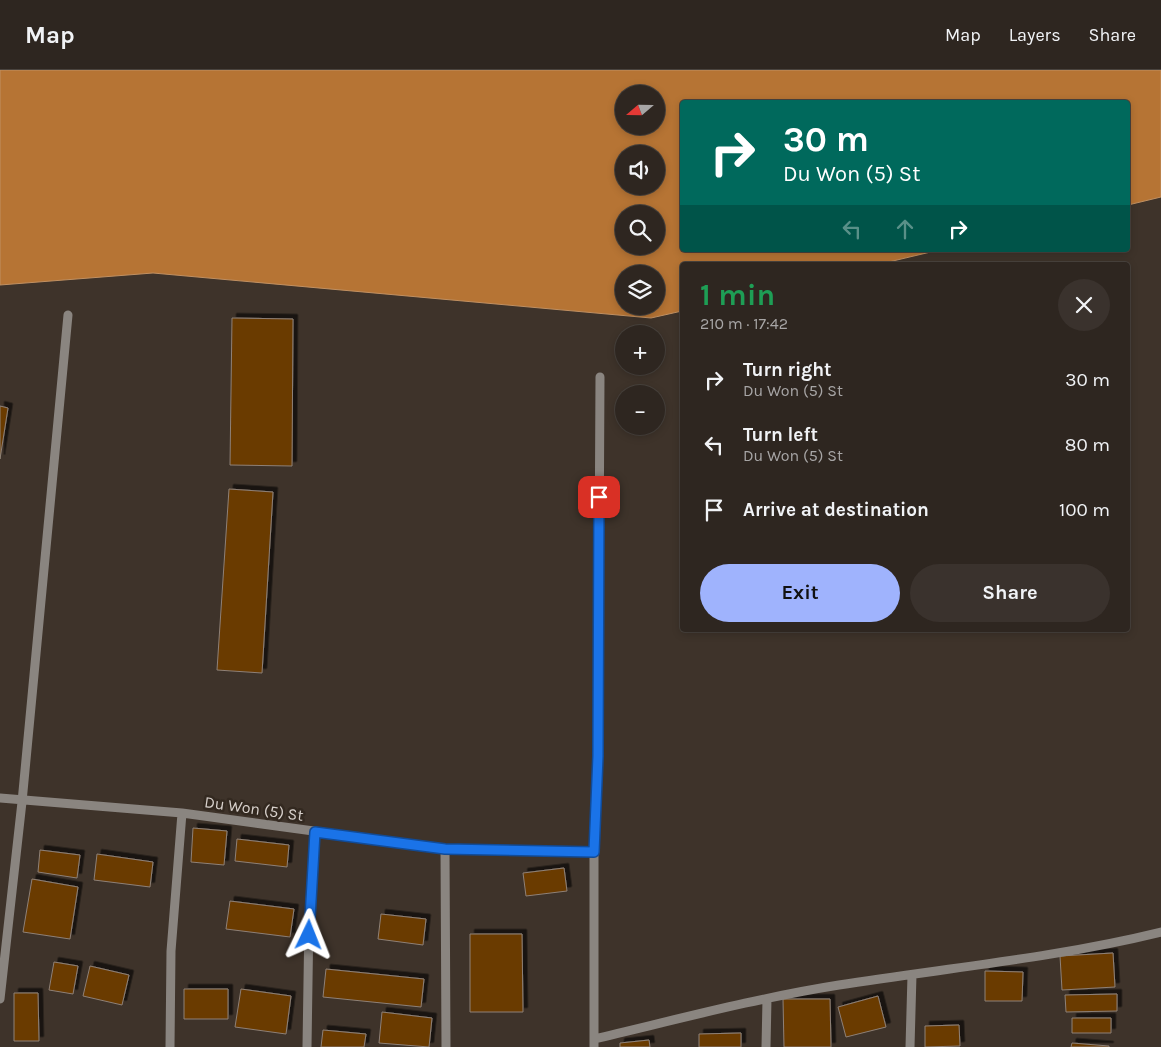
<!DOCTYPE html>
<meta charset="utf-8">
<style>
body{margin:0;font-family:Karla,sans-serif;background:#3a322d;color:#f1f3f6;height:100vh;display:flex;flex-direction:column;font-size:19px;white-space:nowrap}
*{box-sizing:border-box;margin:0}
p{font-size:16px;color:#a7a5a5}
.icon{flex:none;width:28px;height:28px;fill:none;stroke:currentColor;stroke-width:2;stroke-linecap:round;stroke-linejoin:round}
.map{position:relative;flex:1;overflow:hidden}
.side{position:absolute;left:680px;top:192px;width:450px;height:370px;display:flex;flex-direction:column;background:#2e2620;border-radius:5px;box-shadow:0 2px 8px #0003,0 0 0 1px #49433e}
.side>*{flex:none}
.hud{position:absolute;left:680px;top:30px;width:450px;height:152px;border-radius:5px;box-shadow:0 2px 8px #0003,0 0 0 1px #49433e;background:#00695c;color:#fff;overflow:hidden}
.needle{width:32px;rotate:250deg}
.controls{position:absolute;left:615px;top:15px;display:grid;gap:10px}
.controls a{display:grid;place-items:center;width:50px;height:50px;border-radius:50%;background:#2e2620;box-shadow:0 2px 8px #0003,0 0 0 1px #49433e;font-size:25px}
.pin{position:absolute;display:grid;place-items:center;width:42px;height:42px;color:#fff;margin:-21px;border-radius:10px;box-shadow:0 2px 8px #0006}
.me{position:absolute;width:55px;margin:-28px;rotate:2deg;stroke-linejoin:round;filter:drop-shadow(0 0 4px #0008)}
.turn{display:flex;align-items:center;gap:18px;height:105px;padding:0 20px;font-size:22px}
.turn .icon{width:65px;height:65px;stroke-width:2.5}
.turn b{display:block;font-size:35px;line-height:42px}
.lanes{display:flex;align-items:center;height:48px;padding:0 20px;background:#0003;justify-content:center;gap:25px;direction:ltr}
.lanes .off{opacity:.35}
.round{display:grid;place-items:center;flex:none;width:52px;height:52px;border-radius:26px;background:#3a322d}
.headline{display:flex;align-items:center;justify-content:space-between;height:85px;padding:0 20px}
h1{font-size:30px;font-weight:700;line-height:38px;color:#1e9e55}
.action{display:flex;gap:10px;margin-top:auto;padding:10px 20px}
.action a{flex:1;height:58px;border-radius:30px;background:#9fb3fd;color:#111;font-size:20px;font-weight:700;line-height:58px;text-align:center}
.action a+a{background:#3a322d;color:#f1f3f6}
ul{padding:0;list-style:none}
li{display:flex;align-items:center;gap:15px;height:65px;padding:0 20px}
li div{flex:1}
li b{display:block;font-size:19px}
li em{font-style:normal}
header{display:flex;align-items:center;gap:30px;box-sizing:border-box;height:70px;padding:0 25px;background:#2e2620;border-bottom:1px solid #49433e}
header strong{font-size:24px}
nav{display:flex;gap:28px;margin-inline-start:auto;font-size:18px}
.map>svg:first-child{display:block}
</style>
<header>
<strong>Map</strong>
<nav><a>Map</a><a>Layers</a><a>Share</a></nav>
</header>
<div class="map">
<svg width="1161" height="977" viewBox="0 0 1161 977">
<defs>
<filter id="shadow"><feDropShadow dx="4.5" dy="-4.5" stdDeviation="0" flood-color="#0009"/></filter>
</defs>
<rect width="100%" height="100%" fill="#3e332a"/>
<path fill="#b67434" stroke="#c09062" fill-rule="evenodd" d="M0,0H1161V127L1128,135V32H682V180H939L876,195H682V241L651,248L153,203L0,215ZM624,24H656V56H624ZM624,84H656V116H624ZM624,144H656V176H624ZM624,204H656V236H624Z"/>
<path fill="#6a3a02" stroke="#8e8177" filter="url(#shadow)" d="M232,248L293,249L292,396L230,395Z
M0,336L8,338L0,389Z
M229,419L273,422L262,603L217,600Z
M193,758L227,761L224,795L191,792Z
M237,769L289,775L287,797L235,791Z
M40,780L80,785L77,808L38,802Z
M97,784L153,792L150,817L94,810Z
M564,798L567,821L526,826L523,803Z
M32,809L78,817L70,869L23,862Z
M230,831L294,839L290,867L226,859Z
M381,844L426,849L423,875L378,869Z
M470,864H522L523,942H470Z
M1113,883L1115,917L1062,920L1060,886Z
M54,892L78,896L73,924L49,920Z
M90,896L129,905L122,935L83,926Z
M326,899L424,909L421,937L323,927Z
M985,901L1023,902L1022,931H985Z
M184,919H228V949H184Z
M241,919L291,926L286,964L235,957Z
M14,923H38L39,971H14Z
M1117,924V941L1066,942L1065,925Z
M878,926L886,957L846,967L838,937Z
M783,929H830L831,977H784Z
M382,942L432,948L429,977L379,973Z
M1072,948H1111V963H1072Z
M959,955L960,976L925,977V956Z
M323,960L366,964L364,977H321Z
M741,963V977H699V964Z
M649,970L650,977H620V973Z
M1072,973L1109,976V977H1071Z"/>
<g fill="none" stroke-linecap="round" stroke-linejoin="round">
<path stroke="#8a8580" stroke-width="9" d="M0,728L182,743L445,779L594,782
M445,779L446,977
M0,929L22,732L68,245
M594,969C675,950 757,928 839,915C947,898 1055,888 1161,862
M170,977L171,881L182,743
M307,977L309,847L315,762
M594,977V782L598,686L600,307
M766,977L767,929
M910,977L912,905"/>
</g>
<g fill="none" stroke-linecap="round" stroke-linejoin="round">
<defs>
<path id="route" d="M309,865L315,762L445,779L594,782L598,686L599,427"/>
</defs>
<use href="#route" stroke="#114b97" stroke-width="12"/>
<use href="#route" stroke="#1a73e8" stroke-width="9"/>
</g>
<g text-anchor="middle" stroke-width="5" stroke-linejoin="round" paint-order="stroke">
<g font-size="16" fill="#d8d1cc" stroke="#332920">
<text transform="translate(254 738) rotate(8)" y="6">Du Won (5) St</text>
</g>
</g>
</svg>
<div class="controls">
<a><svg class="needle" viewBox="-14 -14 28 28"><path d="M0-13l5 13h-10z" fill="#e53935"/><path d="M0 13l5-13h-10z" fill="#a7a5a5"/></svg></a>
<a><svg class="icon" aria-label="sound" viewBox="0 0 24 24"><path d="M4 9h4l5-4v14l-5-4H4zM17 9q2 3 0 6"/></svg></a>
<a><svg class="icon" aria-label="search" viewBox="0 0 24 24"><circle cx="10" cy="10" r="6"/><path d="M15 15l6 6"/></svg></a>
<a><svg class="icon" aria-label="layers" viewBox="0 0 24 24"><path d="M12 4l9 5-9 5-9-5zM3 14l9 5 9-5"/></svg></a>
<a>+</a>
<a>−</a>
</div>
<div class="pin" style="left:599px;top:427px;background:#d93025"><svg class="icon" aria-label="arrive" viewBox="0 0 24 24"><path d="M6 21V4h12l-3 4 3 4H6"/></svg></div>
<svg class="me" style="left:309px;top:865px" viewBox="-20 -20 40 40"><path d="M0-17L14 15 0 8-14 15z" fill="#1a73e8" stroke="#fff" stroke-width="4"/></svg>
<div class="hud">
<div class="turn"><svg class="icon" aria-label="right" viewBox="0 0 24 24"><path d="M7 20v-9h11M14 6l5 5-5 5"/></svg><div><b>30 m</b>Du Won (5) St</div></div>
<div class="lanes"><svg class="icon off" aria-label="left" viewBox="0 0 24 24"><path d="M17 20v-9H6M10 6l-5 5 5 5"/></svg><svg class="icon off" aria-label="ahead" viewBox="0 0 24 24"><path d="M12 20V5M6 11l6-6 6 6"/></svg><svg class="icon" aria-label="right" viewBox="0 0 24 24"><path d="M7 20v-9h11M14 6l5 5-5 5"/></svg></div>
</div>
<section class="side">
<div class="headline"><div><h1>1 min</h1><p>210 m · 17:42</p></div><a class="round"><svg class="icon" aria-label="close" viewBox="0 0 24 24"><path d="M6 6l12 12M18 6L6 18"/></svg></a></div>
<ul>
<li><svg class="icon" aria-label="right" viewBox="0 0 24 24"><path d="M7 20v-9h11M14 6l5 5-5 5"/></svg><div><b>Turn right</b><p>Du Won (5) St</p></div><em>30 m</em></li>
<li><svg class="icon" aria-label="left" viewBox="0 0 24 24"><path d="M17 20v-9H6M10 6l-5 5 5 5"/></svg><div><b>Turn left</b><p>Du Won (5) St</p></div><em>80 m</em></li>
<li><svg class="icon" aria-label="arrive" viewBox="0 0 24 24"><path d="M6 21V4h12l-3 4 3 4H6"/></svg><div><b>Arrive at destination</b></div><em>100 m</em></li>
</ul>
<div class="action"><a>Exit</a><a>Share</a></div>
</section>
</div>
